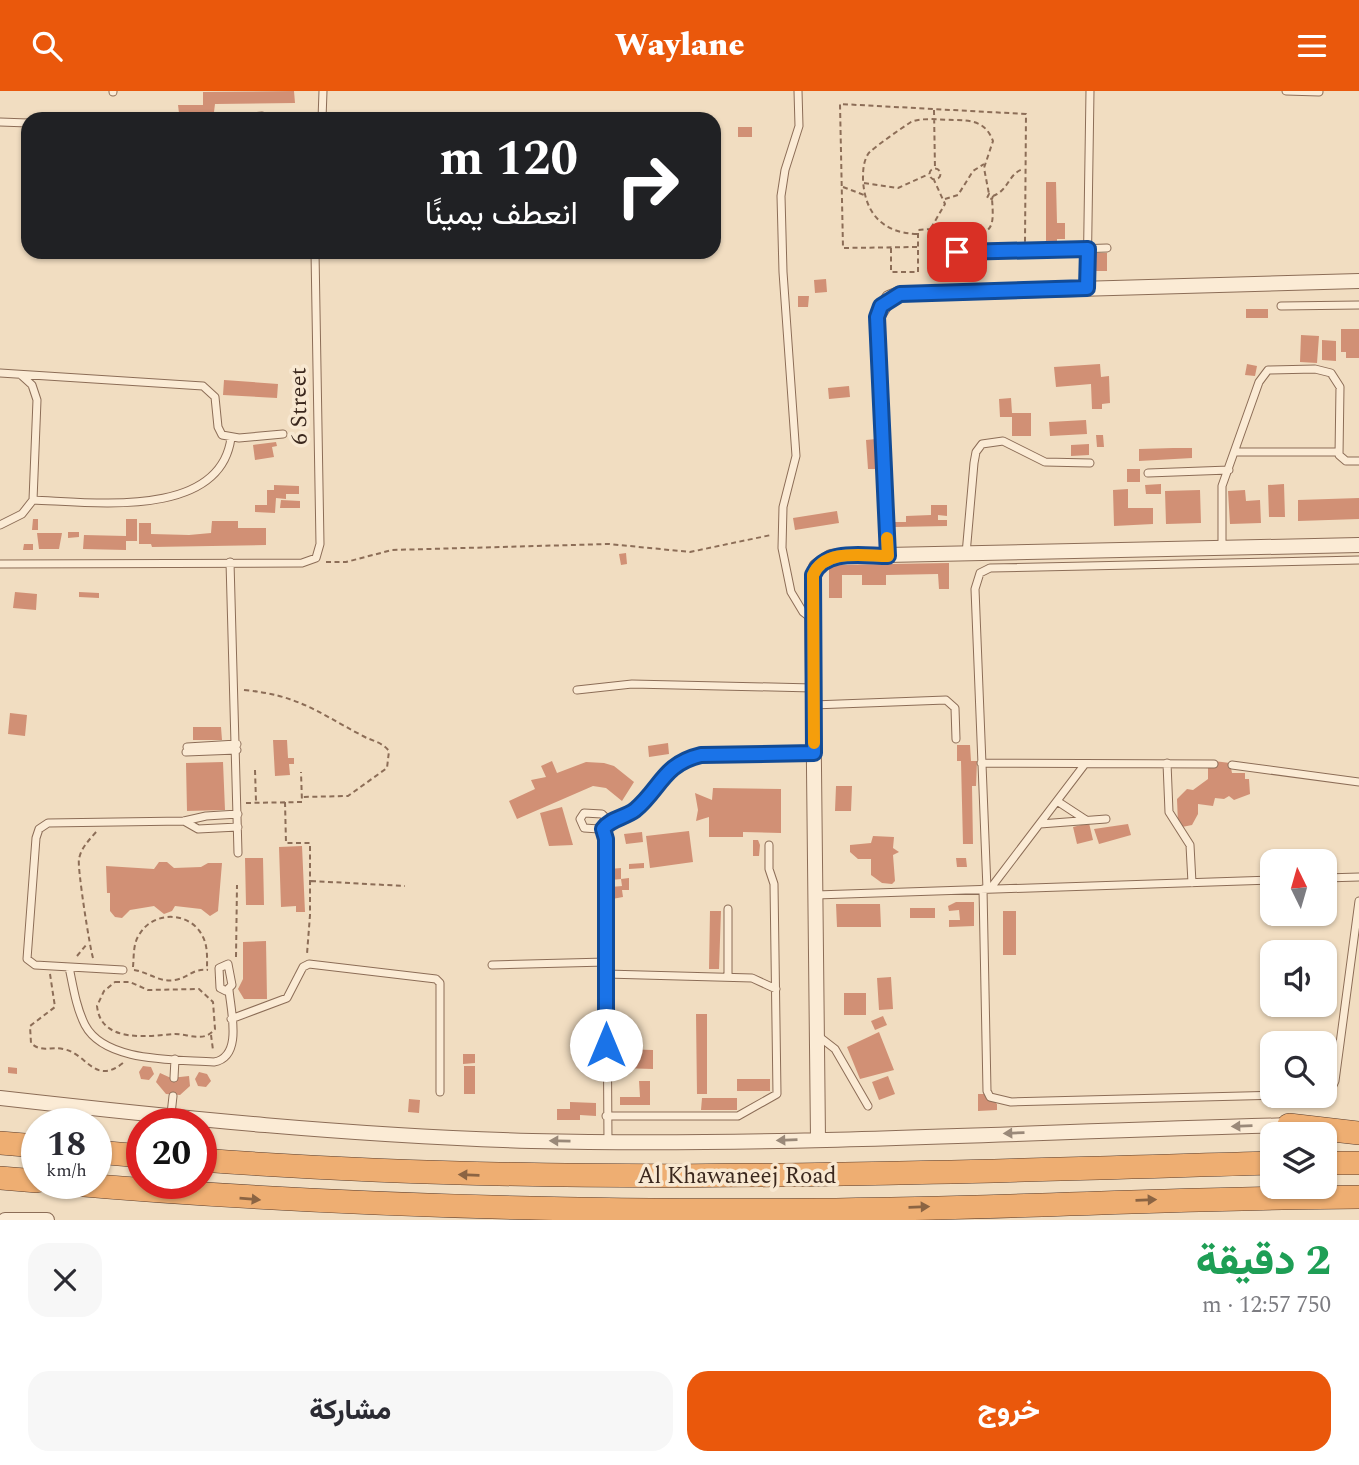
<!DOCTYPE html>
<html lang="ar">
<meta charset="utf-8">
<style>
body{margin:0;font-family:Spectral,Vazirmatn,serif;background:#f7f7f7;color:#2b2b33;direction:rtl;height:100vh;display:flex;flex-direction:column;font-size:26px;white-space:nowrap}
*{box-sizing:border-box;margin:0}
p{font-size:23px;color:#7c7c81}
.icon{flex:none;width:38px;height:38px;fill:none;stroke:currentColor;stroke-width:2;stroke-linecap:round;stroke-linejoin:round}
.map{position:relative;height:1129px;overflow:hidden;direction:ltr}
.details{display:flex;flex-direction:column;background:#fff;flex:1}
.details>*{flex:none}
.top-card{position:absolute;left:21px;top:21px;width:700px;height:147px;border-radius:21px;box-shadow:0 2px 5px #0004;direction:rtl;background:#202124;color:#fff;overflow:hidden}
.needle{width:46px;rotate:355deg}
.controls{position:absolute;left:1260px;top:758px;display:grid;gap:14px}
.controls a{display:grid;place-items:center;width:77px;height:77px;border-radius:14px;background:#fff;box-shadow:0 2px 5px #0004;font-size:35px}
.speed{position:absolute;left:21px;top:1017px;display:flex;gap:14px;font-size:35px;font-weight:700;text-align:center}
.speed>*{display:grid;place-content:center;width:91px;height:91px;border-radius:50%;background:#fff;box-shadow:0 2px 5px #0004;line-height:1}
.speed small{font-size:18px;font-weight:400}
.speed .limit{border:10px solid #d22;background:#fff;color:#111}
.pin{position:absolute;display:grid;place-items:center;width:60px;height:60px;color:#fff;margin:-30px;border-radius:14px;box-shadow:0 4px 10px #0006}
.me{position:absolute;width:77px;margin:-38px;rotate:0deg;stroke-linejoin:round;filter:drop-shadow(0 0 5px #0008)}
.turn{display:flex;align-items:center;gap:24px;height:147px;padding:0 28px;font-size:32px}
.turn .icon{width:91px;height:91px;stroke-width:2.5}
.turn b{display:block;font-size:49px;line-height:60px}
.round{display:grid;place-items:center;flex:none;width:74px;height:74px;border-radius:21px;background:#f7f7f7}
.summary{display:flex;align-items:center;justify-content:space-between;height:119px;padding:0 28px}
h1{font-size:42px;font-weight:800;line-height:52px;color:#1e9e55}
.button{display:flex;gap:14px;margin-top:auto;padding:14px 28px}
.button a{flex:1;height:80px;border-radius:21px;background:#ea580c;color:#fff;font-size:28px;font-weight:800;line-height:80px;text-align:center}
.button a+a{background:#f7f7f7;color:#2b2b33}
header{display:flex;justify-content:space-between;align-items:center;height:91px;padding:0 28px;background:#ea580c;color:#fff;font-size:32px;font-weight:800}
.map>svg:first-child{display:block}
</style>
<header><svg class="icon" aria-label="menu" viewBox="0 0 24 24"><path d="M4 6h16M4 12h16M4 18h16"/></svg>Waylane<svg class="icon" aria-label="search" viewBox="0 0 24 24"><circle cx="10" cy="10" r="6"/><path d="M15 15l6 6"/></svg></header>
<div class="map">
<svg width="1359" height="1129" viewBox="0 0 1359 1129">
<rect width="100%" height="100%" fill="#f1ddc1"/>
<path fill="#d19075" d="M294,0L295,12L215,13L214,21L179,22L178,14H203V1Z
M738,36H752V46H738Z
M1046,91H1056L1057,132H1065V148H1057V154H1046Z
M1094,162H1107V180H1095Z
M826,188L827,201L815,202L814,189Z
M798,205H809L808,216H798Z
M1246,218H1268V227H1246Z
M1341,238H1359V267H1346V261H1341Z
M1301,244L1319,245L1317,272L1300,271Z
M1322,249L1336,250V270L1322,269Z
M1100,273L1101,286L1109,285L1110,312L1102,313V318H1092L1091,293L1056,296L1054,276Z
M1247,273L1257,275L1255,285L1245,284Z
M224,289L278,293L277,307L223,304Z
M849,295L850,306L829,308L828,297Z
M1011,307L1012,322H1031V345H1012V326H1000L999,308Z
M1086,329L1087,343L1050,345L1049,331Z
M1096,344H1103L1104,356H1097Z
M876,348L878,378H868L866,349Z
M276,351L277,355L272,356L274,366L255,369L253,354Z
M1089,353V364L1071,365V354Z
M1173,357H1192V367L1139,370V358Z
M1127,378H1140V391H1127Z
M1161,393V403H1146L1145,394Z
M1284,393L1285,426H1269L1268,394Z
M274,394L299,395V403H286V408L276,407L275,422L255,421V414H267V399H274Z
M1128,398V417H1153V433L1114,435L1113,399Z
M1200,399L1201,432L1166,433L1165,400Z
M1245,399L1246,410L1260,409L1261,432L1230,433L1228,400Z
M1359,407V428L1298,430V409Z
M281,409L300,410V417H280Z
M931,414H947V425L938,424V429H947V435L895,436V431H906V425L931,424Z
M837,420L839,432L795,439L793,427Z
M33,428H38V439H32Z
M126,428H137V450H126V459L83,458L84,444L126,445Z
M212,430H238V437H266V454L152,456L151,453H139V432H151V443L189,444L211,442Z
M68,441H79V446L68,447Z
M37,442H62L59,458H39Z
M24,453H33V459H23Z
M626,462L627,473L621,474L619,463Z
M949,472V498H939L938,483L886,484V494H862V484H842V507H829V474Z
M15,501L37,503L36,519L13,517Z
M79,501L99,502V507L79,506Z
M10,622L27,624L25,645L8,643Z
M193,636H221L222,649H193Z
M273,649H287L288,667H294V673H289L290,684L275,685Z
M668,652L669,663L649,666L648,655Z
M957,654H970L971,670H977L976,695H972L973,753H963L961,670H957Z
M552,670L557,682L586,671L604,672L614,675L634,691L622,710L606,697L593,695L517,728L509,710L535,698L531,689L546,686L541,675Z
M1214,670L1230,672L1232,682H1245V688H1249L1250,703L1234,709L1229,705L1224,708L1215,707L1213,715L1198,713V723L1192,734L1182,736L1178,733L1177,708L1187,698L1193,699L1208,688V676Z
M223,671L225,719L187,720L186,672Z
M836,695H852L851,720H835Z
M713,697L781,698V742L743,741V746H709V726L696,730L698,719L695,702L712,709Z
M562,716L573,754L549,755L540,722Z
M1089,732L1093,749L1077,753L1073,736Z
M1128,733L1131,744L1099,753L1094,738Z
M689,740L693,771L650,777L646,745Z
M642,741L643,751L626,753L624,743Z
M873,745L894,746L893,757L899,761L893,764L895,790L892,793L882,792L871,784V768H858L850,761V754L871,752Z
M753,749H758L760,754L759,765H753Z
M302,755L305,821H296V815L281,816L279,756Z
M245,767H263L264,814H246Z
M956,767H966L967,776H957Z
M159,771H167L174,777L201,776L208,772H222L218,820L210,825L201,818L175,815L172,820L164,823L154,815L130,819L122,827L115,826L110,820V802H107L106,775L154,778Z
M644,772V777L629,778V773Z
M621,777V788L629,787V799H622L623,806L612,808L611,796L622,795L621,788L611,789L610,778Z
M956,811H974V835L949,836V829H960L959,819L949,820L948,815Z
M836,813H880L881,836H837Z
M910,817H935V827H910Z
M710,820H721L719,878H709Z
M1003,820H1016V864H1003Z
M266,850L267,908H244L238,898L243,888V851Z
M891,886L893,918L879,919L877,887Z
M844,902H866V924H844Z
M696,923H707V1003H697Z
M883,925L887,934L875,939L871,930Z
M879,941L894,979L860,988L847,956Z
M620,958L653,959V978L620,977Z
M463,963H475V972L463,973Z
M143,975L151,976L154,983L149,989L141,988L139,981Z
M464,975H475V1003H464Z
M8,976L17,977V983L8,982Z
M199,981L207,983L211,990L206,996L198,995L195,988Z
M160,982L171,987L189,985L190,995L180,1004L166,1003L156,991Z
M888,985L895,1003L879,1009L872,991Z
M737,988H770V1000H737Z
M639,990H650V1014H620V1006H640Z
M978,1003H985L997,1013V1019L978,1020Z
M702,1007H737V1019H701Z
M409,1008L420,1009L419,1022L408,1021Z
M570,1011L596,1012V1025L580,1024V1029H557V1018H570Z"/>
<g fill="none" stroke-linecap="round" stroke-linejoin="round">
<defs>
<path id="service" d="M798,0L799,35L785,79L781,105L783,181L796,365L783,416L782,457L791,501L803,521L812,528
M1286,0L1319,1
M113,1V0
M231,28L262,25
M322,28L323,0
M0,31L28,32
M954,137L955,158L959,162L1107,157
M1087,197L1090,0
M1281,215L1359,214
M0,282L203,295L215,306L218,336L222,344L239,347L283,343
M1235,361H1338
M1148,382L1229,379
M33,409C91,411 220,429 231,347
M0,434L22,423L33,409L37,309L32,294L21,284
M1222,457V395L1259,291L1268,279L1315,278L1331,282L1340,296L1339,364L1346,370H1359
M966,463L974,372L976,361L982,353L1003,350L1045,371L1090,372
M230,471L238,762
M0,473L302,472L316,467L320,453L315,161
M577,599L632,593L813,597
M813,614L946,609L955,617L956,648
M187,656L237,653
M186,661L237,659
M981,672L1214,673
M1167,672L1169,721L1190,754L1192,792
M1232,674L1359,691
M1057,710L1086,729
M584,722L602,723L607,728L605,735L599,738L584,737L580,728Z
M184,730L198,738L238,736
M607,731C649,720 658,674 701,664L814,662
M1040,733L1106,728
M602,738L606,753L608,1051
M1325,787L1359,786
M983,798L987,1000L990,1006L1011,1011L1278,1004
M987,798L975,498L980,482L990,477L1359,469
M990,798L1085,673
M816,804L1272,789
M728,818V886
M228,873L232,894L226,900L220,897L219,877Z
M492,874L606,871
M69,876C73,895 76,916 85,934C105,972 176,968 214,971C243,966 231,921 229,899
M123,879L35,874L27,868L36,747L39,738L48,732L184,730L206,725L238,723
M606,883L752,887L776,898
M231,928L287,907L303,876L309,873L436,888L440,892V1001
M817,944L835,958L868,1015
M174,987L175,968
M1325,1003L1331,999L1335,990L1359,810
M171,1023L173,1005
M606,1025H738L777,1003L774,793L769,778V754"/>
<path id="minor" d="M888,465L877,226L889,207L899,203L1359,190
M0,1007C176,1027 355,1045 532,1050C786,1056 1041,1040 1295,1034
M818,1048L812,493L816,476L831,466L839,465L1359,454
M5,1129H47"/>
<path id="trunk" d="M1289,1034L1359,1042
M0,1052L37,1055
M96,1061L142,1065
M201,1069C558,1096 915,1082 1272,1072
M1325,1072H1359
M0,1087L37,1090
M60,1092C313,1114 564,1121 817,1119C998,1118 1178,1107 1359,1106"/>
</defs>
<use href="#service" stroke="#8c6d57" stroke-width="9"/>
<use href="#minor" stroke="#8c6d57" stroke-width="16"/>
<use href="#trunk" stroke="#593c2c" stroke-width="24"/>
<path stroke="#8c6d57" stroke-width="2" stroke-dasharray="5 3.5" stroke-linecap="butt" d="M934,19L935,78
M929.5 83a5.5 5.5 0 1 1 11 0a5.5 5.5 0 1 1-11 0Z
M864,92L898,97L929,83
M843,96L864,104
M993,105L992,108L987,107L989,103L993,105C1009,99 1008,83 1023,78
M945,108L958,104L973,80L984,73
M931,137L945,113L934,89
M917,143C883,142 865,123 863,89C863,80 863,72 868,63C870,59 906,34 911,31C923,26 941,29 954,29C972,29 986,31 993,50L984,77L989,103
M964,145C994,144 994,135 992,108
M917,156L843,157L840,13L1026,23L1025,151
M891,157V181H918V139L945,137
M326,471H346L392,459L609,453L690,461L771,444
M244,599C297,604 316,620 361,644C371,650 381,650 389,660L387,677L348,705L302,706
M255,679L256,710
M285,711L286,752H310V824L307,863
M246,712L302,711L301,681
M311,790L405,795
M77,865L87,853
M236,866L237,794
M93,867C90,858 77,776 79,768C81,757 89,749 97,740
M133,876C134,865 133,853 139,844C153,819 191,820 203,846C208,856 207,868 207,879
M134,879C148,881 160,892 175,889C188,887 193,877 208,879
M50,883L55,916L30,935L31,952C41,962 51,955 63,958C87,962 94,995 123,972
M115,891H130L148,899L199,898L213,911L215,938C204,952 189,943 175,943C148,945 101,953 97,915L104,900Z
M211,944L213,959"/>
<use href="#service" stroke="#fbebd5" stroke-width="7"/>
<use href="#minor" stroke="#fbebd5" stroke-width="14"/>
<use href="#trunk" stroke="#eeae72" stroke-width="23"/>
</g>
<defs><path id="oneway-solid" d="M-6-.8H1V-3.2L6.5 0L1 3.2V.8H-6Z" transform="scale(1.75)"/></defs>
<g fill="#9a8979">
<use href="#oneway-solid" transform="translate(1242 1035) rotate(178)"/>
<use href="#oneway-solid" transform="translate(1014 1042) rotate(178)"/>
<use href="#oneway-solid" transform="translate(787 1049) rotate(178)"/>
<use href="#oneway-solid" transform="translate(560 1050) rotate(-179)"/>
</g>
<g fill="#8b6443">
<use href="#oneway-solid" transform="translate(469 1084) rotate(-178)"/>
<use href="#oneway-solid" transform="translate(250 1108) rotate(5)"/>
<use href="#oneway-solid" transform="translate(1146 1109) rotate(-2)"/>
<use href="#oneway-solid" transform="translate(919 1116) rotate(-2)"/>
</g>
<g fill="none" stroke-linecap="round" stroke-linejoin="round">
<defs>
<path id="route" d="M606,954V748L603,738C610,728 624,727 635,719C661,697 663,673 701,664L814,662L813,484C825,457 863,465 888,465L877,226L881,215L900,203L1087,197L1088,158L957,161"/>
</defs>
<use href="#route" stroke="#114b97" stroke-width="18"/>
<use href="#route" stroke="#1a73e8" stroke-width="12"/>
<path stroke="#f59e0b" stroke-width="12" d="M814,652L813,484C825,457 863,465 888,465L887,447"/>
</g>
<g text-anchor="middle" stroke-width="7" stroke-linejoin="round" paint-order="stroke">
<g font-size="23" fill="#3a271d" stroke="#f8e8d1">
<text transform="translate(298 315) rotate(-91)" y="8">6 Street</text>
<text x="737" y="1092">Al Khawaneej Road</text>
</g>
</g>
</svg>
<div class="controls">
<a><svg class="needle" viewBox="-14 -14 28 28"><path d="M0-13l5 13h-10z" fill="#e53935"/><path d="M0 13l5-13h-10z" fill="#7c7c81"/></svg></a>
<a><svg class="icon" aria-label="sound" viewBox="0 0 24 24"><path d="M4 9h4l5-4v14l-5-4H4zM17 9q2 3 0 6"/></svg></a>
<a><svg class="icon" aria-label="search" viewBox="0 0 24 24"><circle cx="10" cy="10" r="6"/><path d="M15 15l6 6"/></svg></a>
<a><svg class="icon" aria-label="layers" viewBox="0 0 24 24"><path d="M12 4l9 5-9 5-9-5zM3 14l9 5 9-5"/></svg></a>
</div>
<div class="speed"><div>18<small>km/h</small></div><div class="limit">20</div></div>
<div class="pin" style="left:957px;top:161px;background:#d93025"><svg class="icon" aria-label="arrive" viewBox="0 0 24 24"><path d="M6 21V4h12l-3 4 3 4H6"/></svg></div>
<svg class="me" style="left:606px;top:954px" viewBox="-20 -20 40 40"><circle r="19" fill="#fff"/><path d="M0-13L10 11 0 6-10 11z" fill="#1a73e8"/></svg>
<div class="top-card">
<div class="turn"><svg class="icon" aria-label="right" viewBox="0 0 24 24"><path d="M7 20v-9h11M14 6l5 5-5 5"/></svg><div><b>120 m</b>انعطف يمينًا</div></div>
</div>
</div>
<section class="details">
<div class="summary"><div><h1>2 دقيقة</h1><p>750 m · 12:57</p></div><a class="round"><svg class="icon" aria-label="close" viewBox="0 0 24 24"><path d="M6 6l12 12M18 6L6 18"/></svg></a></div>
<div class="button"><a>خروج</a><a>مشاركة</a></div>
</section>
